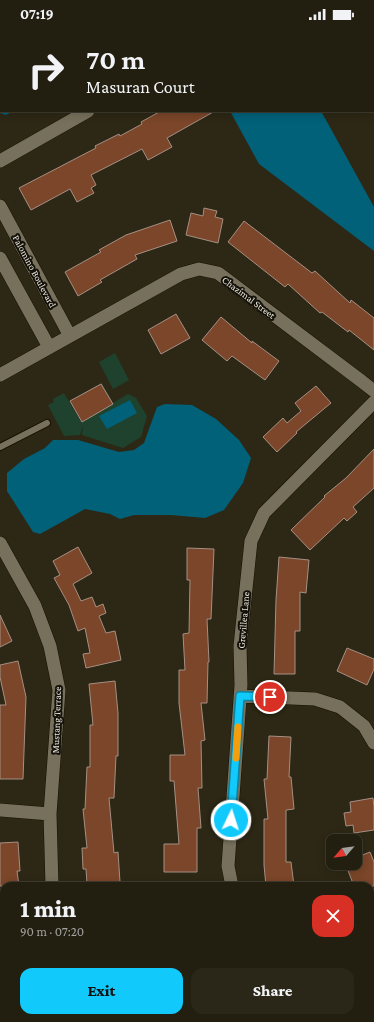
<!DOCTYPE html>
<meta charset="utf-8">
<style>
body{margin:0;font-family:"Crimson Pro",serif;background:#2a2719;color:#f1f3f6;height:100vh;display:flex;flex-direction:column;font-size:15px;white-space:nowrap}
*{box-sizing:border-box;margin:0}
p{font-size:13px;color:#a2a29f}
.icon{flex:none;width:22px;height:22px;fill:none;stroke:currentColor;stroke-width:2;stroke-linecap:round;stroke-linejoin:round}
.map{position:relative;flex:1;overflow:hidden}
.details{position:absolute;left:0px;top:854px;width:374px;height:140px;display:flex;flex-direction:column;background:#221e10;border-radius:12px 12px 0 0;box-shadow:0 2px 10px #0003,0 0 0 1px #3f3c30}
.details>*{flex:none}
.guide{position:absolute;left:0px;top:0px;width:374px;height:84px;box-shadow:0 2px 10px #0003,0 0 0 1px #3f3c30;background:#221e10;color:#f1f3f6;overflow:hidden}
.needle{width:26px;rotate:242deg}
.controls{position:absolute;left:326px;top:806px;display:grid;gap:8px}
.controls a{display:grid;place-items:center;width:36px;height:36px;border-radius:8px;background:#221e10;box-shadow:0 2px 10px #0003,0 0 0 1px #3f3c30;font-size:20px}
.pin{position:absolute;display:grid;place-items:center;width:34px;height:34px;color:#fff;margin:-17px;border:2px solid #fff;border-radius:50%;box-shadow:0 1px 4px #0007}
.me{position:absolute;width:44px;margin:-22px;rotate:4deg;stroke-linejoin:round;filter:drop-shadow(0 0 3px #0008)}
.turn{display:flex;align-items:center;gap:14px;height:84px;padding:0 20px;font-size:18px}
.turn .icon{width:52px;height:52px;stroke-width:2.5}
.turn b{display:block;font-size:28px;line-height:34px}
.round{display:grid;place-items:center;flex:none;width:42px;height:42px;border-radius:12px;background:#2a2719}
.head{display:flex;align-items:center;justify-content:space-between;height:68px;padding:0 20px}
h1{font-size:24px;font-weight:800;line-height:30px}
.primary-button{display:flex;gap:8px;margin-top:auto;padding:8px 20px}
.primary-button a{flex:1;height:46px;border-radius:12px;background:#11cafb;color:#111;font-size:16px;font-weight:800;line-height:46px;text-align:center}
.primary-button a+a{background:#2a2719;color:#f1f3f6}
.status{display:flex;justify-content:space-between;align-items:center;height:28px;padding:0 20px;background:#221e10;direction:ltr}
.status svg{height:11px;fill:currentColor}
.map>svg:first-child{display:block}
</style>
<div class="status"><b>07:19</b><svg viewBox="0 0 49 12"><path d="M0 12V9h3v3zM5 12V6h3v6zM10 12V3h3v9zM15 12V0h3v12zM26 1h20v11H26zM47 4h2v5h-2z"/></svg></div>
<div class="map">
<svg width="374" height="994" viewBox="0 0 374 994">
<rect width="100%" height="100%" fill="#2d2815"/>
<path fill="#1e422e" d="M115,325L129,352L113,361L99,334Z
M102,355L113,375L128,366L136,370L147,388L141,409L123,420L82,407L83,397L71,372Z
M64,365L83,397L80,407L64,408L48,377L54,374L53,371Z"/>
<path fill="#016179" d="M135,0H275L276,1H140Z
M1,34V83H14L6,87L0,85Z
M230,83H321L374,179V223L259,136Z
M130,372L137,385L107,401L99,388Z
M165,376L192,377L216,391L239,412L251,430L243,455L224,482L205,490L171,487H134L120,491L110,486L85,481L40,506L33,504L7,463V445L24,431L45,420L53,412H78L119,424L134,422L144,415L157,379Z"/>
<path fill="#7b4629" stroke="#a68f84" d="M161,83H215L167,110L172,119L148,132L142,121L91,147L96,157L91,160L94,165L77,174L70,161L31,182L19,160L96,120L95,118L119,106L120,108L142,96L141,94Z
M204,180L217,183L215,189L223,191L218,215L186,207L191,185L203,188Z
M170,192L177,213L135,227L137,231L100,252L102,254L78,268L65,244L101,224L99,222L126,207Z
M244,193L312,245L315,243L350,275L351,272L374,290V322L349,302L348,304L322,284L320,285L288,256L285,259L228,214Z
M176,286L190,310L161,326L148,302Z
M221,289L252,315V313L279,333L265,352L232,328L227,333L202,312Z
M101,356L113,376L82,394L70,373Z
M316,358L331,375L296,404L297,405L277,424L263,409L283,390L287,395L301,383L295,375Z
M374,421V460L353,479L357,484L347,493L344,490L310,522L291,502L325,469L324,468L346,450Z
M78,519L92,545L73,556L81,573L92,569L96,579L103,576L106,585L99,588L106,605L115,603L121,632L86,640L83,626L90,625L85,600L78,603L69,577L54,550L60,547L53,533Z
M187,520L214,521L211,591H207L209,634H208L207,675H201L205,712L201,713L202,760H198L201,800H197V844H164V816H179L174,753H170V727H185L179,675V642H185L183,606L189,605L190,552H187Z
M279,529L309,532L306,565L300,564V603H295V646H274L276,572Z
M0,587L12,613L0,619Z
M347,620L374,631V641L367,657L337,643Z
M18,633L26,669L23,751H0V677H6L0,649V637Z
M115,653L118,685V728H116L114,770H109L114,825L118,824L120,854L87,856L86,841H83L82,820H87L83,781H85L87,739H90V697H93L89,656Z
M269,708L291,709L289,749H291L294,781L286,782V834H291L294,858H266L264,837V791H268L264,751H267Z
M373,770L374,779V802L354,805L353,797L346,798L344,785L351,784L350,774Z
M18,814L20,843H17L19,858H0V815Z
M370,824L374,834V858H354L345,835H355V830Z"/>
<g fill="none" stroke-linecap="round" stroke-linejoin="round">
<defs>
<path id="service" d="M0,419L47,395"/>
<path id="minor" d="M332,0L333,1
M373,75L374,77
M0,133L88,83
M0,178L70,308
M0,230L49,319
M0,347L181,246L199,241L218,245L360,352L374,363
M0,515L35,578L50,618L59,662L50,786L52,858
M240,668L315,671L340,679L364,698L374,715
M0,782L50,786
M232,858L228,838L241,657L240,618L251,513L264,485L374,374
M89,990L91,994
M281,990L283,994"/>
</defs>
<use href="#service" stroke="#161001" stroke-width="8"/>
<use href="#minor" stroke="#161001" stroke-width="14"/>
<path stroke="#908b7c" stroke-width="2.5" stroke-dasharray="1 3" stroke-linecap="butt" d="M26,1L28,0
M0,18L1,17"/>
<use href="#service" stroke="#77705c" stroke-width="6"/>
<use href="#minor" stroke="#77705c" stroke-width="13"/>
</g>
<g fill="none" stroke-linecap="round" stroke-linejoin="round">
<defs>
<path id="route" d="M231,792L240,668L270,669"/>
</defs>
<use href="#route" stroke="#0b83a3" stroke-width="10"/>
<use href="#route" stroke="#11cafb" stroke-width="7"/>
<path stroke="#f59e0b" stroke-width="7" d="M236,730L238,699"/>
</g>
<g text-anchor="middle" stroke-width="4" stroke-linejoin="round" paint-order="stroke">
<g font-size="10" fill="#eae6db" stroke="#131109">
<text transform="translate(35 243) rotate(62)" y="4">Palomino Boulevard</text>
<text transform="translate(249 269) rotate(37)" y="4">Chazimal Street</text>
<text transform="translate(243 592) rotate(-85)" y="4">Grevillea Lane</text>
<text transform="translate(56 692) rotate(-88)" y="4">Mustang Terrace</text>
</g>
</g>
</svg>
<div class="controls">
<a><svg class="needle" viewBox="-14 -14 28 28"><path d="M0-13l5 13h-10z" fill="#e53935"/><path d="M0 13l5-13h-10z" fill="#a2a29f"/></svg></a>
</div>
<div class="pin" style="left:270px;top:669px;background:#d93025"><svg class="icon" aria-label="arrive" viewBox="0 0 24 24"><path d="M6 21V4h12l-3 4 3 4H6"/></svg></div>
<svg class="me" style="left:231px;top:792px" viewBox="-20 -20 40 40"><circle r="17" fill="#11cafb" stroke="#fff" stroke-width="3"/><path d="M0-11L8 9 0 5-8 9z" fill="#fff"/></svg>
<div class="guide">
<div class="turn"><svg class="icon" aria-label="right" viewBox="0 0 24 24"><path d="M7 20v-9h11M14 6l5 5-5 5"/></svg><div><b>70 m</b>Masuran Court</div></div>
</div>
<section class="details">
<div class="head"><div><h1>1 min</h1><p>90 m · 07:20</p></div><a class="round" style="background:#d93025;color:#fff"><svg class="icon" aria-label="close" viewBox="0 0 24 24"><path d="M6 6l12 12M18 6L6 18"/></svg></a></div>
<div class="primary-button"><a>Exit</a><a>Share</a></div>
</section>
</div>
